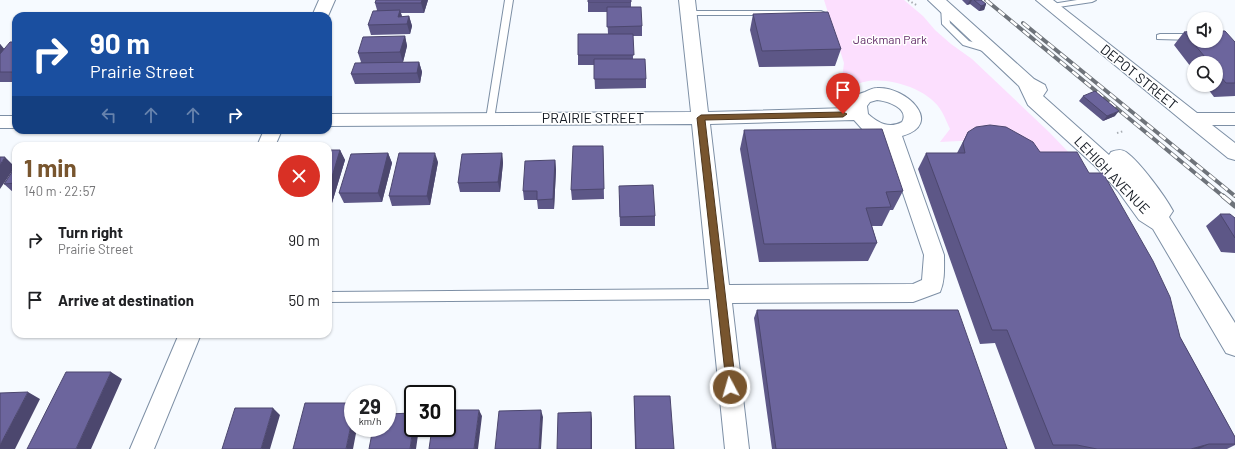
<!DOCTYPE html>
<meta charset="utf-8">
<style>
body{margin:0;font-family:Barlow,sans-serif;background:#f2f2f2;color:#202124;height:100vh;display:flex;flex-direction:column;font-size:15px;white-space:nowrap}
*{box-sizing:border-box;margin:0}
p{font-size:13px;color:#757577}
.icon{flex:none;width:22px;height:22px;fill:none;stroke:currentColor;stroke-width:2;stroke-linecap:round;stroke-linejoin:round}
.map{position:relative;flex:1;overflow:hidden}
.sheet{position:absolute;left:12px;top:142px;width:320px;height:196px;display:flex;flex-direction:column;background:#fff;border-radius:12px;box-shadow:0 1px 3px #0004}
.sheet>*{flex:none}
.banner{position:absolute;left:12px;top:12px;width:320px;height:122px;border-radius:12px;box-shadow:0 1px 3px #0004;background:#1a4fa0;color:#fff;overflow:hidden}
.controls{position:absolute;left:1187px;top:12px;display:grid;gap:8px}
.controls a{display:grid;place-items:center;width:36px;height:36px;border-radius:50%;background:#fff;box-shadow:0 1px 3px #0004;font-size:20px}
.speed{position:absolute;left:344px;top:385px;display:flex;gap:8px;font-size:20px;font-weight:700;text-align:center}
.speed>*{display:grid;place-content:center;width:52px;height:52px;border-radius:50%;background:#fff;box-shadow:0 1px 3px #0004;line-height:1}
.speed small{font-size:10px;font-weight:400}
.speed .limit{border:2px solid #111;border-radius:6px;background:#fff;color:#111}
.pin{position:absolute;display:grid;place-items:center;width:34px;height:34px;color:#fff;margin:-41px -17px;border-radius:50% 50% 50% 0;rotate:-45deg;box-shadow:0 0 4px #0007}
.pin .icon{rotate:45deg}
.me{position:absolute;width:44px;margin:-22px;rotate:354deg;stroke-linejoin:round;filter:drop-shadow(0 0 3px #0008)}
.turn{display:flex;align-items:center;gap:14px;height:84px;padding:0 12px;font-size:18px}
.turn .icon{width:52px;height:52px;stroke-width:2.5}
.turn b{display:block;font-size:28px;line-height:34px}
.lanes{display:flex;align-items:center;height:38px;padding:0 12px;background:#0003;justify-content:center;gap:20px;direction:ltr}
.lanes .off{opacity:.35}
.round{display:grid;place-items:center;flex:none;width:42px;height:42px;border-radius:21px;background:#f2f2f2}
.summary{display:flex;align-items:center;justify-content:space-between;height:68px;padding:0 12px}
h1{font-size:24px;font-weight:700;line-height:30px;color:#78552e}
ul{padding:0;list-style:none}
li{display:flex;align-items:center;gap:12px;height:60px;padding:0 12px}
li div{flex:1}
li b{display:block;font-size:15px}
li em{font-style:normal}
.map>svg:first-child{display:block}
</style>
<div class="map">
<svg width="1235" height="449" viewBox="0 0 1235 449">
<rect width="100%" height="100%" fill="#f6faff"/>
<path fill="#fcdffe" d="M824,0H904L923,16L935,30L951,44L972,59L1049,132L1080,164H1036L998,139L940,142L950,129C947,123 945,117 942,112C930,89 888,76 864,82C856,83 847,91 840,96L844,63Z"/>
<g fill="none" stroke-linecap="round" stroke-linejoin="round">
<defs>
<path id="service" d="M505,0H513L494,119L490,122L486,119Z
M1077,0H1096L1092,2L1052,8L1048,6L1052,4Z
M941,5H947L950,23L969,41L993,48V52L990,53L963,45L942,24Z
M686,11H821L825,13L821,15H689L685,13Z
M1160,34H1194V40L1157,39V35Z
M720,289L724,291L725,294L724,297L720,299L328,302V292Z"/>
<path id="minor" d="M319,0H335L328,16H312Z
M679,0H695L708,112L849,108C850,99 857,94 865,92C869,90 873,88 877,88C906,86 945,124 902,136L944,255C944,268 945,281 940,292L913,302L732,303L749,449H725L692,124L328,126V114L691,112ZM877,100C887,101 910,108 902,122C889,129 878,123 868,114L867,106L870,102ZM854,120L863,130L884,137L924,255L922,280L913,284L729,285L710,124Z
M1036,0H1053L1197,113H1235V125H1212L1235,143V160L1228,158L1185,123Z
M0,116H16V128H0Z
M264,130H282L275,146H257Z
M179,334H201L154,449H130Z"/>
<path id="tertiary" d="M928,0H946L1034,79L1045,85L1047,90L1043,96L1109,155L1111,152C1116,150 1121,149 1126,152C1140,162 1165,196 1173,211L1169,217L1235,323V356L1226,353L1153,229L1139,220L1118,191L1095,166L1028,105L1019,86Z"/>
</defs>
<use href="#service" stroke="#7d8fa5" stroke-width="2"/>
<use href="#minor" stroke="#7d8fa5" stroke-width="2"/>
<use href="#tertiary" stroke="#7d8fa5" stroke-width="2"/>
<path stroke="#a8adb3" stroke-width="2" stroke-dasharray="1.5 2.5" stroke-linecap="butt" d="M908,0L918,6
M1117,133L1124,131"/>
<use href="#service" fill="#fff" fill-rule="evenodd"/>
<use href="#minor" fill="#fff" fill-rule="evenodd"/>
<use href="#tertiary" fill="#fff" fill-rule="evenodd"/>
<defs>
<path id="rail-far1" d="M986,0L1224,197
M1023,23L1235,196"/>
<path id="rail" d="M1223,196L1235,206"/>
</defs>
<use href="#rail-far1" stroke="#6e737a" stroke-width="4"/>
<use href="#rail" stroke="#6e737a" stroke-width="5"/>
<use href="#rail-far1" stroke="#fff" stroke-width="2.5" stroke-dasharray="8" stroke-linecap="butt"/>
<use href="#rail" stroke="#fff" stroke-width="3.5" stroke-dasharray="10" stroke-linecap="butt"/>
</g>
<path fill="#5d5787" d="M428,0L424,13H401L402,17L409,16L412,26L410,34L371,35L368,25L377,10L375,3Z
M631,0V7L642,26V36H633V59L646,79V88L595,89L594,65H578V55L608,34L607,12H588V2Z
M962,0H981L986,4L984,10L979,11L970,4L967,5Z
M753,14L841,49L835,66L759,67L750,30Z
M1184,32L1235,42V96L1214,97L1205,85H1216V63H1194V71L1174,45Z
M405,36L407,46L403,62H419L422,72L420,83L355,84L351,74L361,62L358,53Z
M16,42V82H0V44L4,49Z
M1083,96L1115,116L1103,121L1079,101Z
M744,130L903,191L893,210H890L882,226H872L877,243L868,261L759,262L740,149Z
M968,132L1040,152L1180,337L1235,437V445L1227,449H1035L995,343L980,344L918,169L926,153H957Z
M603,146L604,199L572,200L571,190Z
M328,150H340L345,160L332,203H328Z
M388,153L392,163L382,202L344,203L339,193Z
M502,153L503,163L500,192H460L458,183Z
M555,160L556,170L554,209H538L537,200H524L523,191Z
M438,162L430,205L392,206L389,196Z
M16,166V193H14L4,184Z
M619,195L655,216V226H620Z
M1220,214L1235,218V253L1221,252L1206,226Z
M757,310L1007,449H772L754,318Z
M634,396L674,449H635Z"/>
<path fill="#4c476e" d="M422,0H428L424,13L421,3Z
M970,0H972L970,4L967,5Z
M986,4L984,10L979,11L981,6Z
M400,10L403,20L398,17Z
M409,16L412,26L410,34L407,24Z
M405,36L407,46L403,62L400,52Z
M0,44L6,51L0,59Z
M419,62L422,72L420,83L417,73Z
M1119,111L1115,116L1103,121L1107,116Z
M340,150L345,160L332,203L328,195V190Z
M388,153L392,163L382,202L378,193Z
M435,153L438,162L430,205L427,196Z
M502,153L503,163L500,192L498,182Z
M5,157L15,167L0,189V165Z
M555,160L556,170L554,209L553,199Z
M111,372L122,379L91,449H76Z
M28,392L40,399L15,449H0V445Z
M273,408L280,415L270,449H261Z
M479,410L482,416L478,449H474Z
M541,410L543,417L541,449H539Z
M591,412L592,419V449H591Z
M353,415V428H357L353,449H346Z
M413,428H419L416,449H410Z
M1209,444L1199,449H1191Z"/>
<path fill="#6c659d" stroke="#4c476e" d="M376,0H422L421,3H375Z
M588,0H631V2H588Z
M974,0H981L986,4L981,6Z
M607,7H641L642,26L607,27Z
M400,10L398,17L409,16L407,24L368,25L373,11Z
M828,12L841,49L762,51L753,14Z
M1194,31V41H1216V31H1225L1235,42V83H1226L1216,71V63H1210L1184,32Z
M578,34H633L634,55H578Z
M405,36L400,52L358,53L363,37Z
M10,42H16V71L15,72H0V54Z
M594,59H645L646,79H594Z
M419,62L417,73L351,74L355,63Z
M1095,91L1119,111L1107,116L1083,96Z
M990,125L1006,127L1033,142L1040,152H1077L1089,173H1103L1153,261L1170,297L1180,337L1235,437V444H1209L1191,449H1097L1077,445H1053L1007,330H992L926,153H965L963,143L968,132L976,127Z
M882,129L903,191L886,192L891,207L866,208L877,243L764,244L744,130Z
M573,146H603L604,189L571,190Z
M328,150H340L328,190Z
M388,153L378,193H339L351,154Z
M399,153H435L427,196H389Z
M502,153L498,182L458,183L462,154Z
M0,157H5L0,165Z
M555,160L553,199L537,200V191H523L525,161Z
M16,166V183L4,184Z
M653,185L655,216L620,217L619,186Z
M1220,214H1230L1235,218V238Z
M757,310H958L1007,449H776Z
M66,372H111L76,449H27Z
M28,392L0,445V393Z
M634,396H670L674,449H636Z
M305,403H353V415L346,449H293Z
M235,408H273L261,449H222Z
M447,410H479L474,449H429L432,428H447Z
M541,410L539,449H495L499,411Z
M591,412V449H557L558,413Z
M413,413V428L410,449H369L373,428H387V414Z"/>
<path fill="#78552e" stroke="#4e371e" d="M843,112L847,114L843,117L705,120L736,387L734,391L730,392L727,391L697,118L701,115Z"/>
<g text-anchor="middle" stroke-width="3" stroke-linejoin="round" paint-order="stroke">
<g font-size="12" fill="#5f2865" stroke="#fff">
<text x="890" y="44">Jackman Park</text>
</g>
<g font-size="14" fill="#131922" stroke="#fff">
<text transform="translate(1139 77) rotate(39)" y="5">DEPOT STREET</text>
<text x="593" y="123">PRAIRIE STREET</text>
<text transform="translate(1112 175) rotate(46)" y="5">LEHIGH AVENUE</text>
</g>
</g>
</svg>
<div class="controls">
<a><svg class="icon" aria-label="sound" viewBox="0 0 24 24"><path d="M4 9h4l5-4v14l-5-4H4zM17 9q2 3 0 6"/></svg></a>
<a><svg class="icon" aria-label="search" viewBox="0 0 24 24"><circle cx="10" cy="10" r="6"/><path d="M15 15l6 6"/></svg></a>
</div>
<div class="speed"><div>29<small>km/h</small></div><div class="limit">30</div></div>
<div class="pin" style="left:843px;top:114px;background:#d93025"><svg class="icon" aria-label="arrive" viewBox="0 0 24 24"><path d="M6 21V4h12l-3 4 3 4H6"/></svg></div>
<svg class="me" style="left:730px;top:387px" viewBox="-20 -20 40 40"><circle r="17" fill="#78552e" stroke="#fff" stroke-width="3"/><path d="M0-11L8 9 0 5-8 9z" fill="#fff"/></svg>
<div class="banner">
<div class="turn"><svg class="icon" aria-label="right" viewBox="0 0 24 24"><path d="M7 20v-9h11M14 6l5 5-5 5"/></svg><div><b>90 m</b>Prairie Street</div></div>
<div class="lanes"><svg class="icon off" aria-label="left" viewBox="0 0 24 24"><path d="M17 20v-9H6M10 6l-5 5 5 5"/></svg><svg class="icon off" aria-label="ahead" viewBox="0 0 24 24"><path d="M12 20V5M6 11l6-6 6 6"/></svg><svg class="icon off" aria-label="ahead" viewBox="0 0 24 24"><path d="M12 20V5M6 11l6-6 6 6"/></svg><svg class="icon" aria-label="right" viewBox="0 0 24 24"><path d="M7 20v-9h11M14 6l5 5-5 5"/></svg></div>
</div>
<section class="sheet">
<div class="summary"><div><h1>1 min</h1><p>140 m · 22:57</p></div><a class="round" style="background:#d93025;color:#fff"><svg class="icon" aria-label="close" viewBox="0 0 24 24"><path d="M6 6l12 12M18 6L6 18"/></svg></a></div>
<ul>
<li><svg class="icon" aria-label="right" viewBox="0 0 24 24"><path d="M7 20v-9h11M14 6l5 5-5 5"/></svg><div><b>Turn right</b><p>Prairie Street</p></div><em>90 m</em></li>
<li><svg class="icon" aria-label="arrive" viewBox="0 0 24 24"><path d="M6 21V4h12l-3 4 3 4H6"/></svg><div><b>Arrive at destination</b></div><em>50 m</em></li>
</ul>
</section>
</div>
